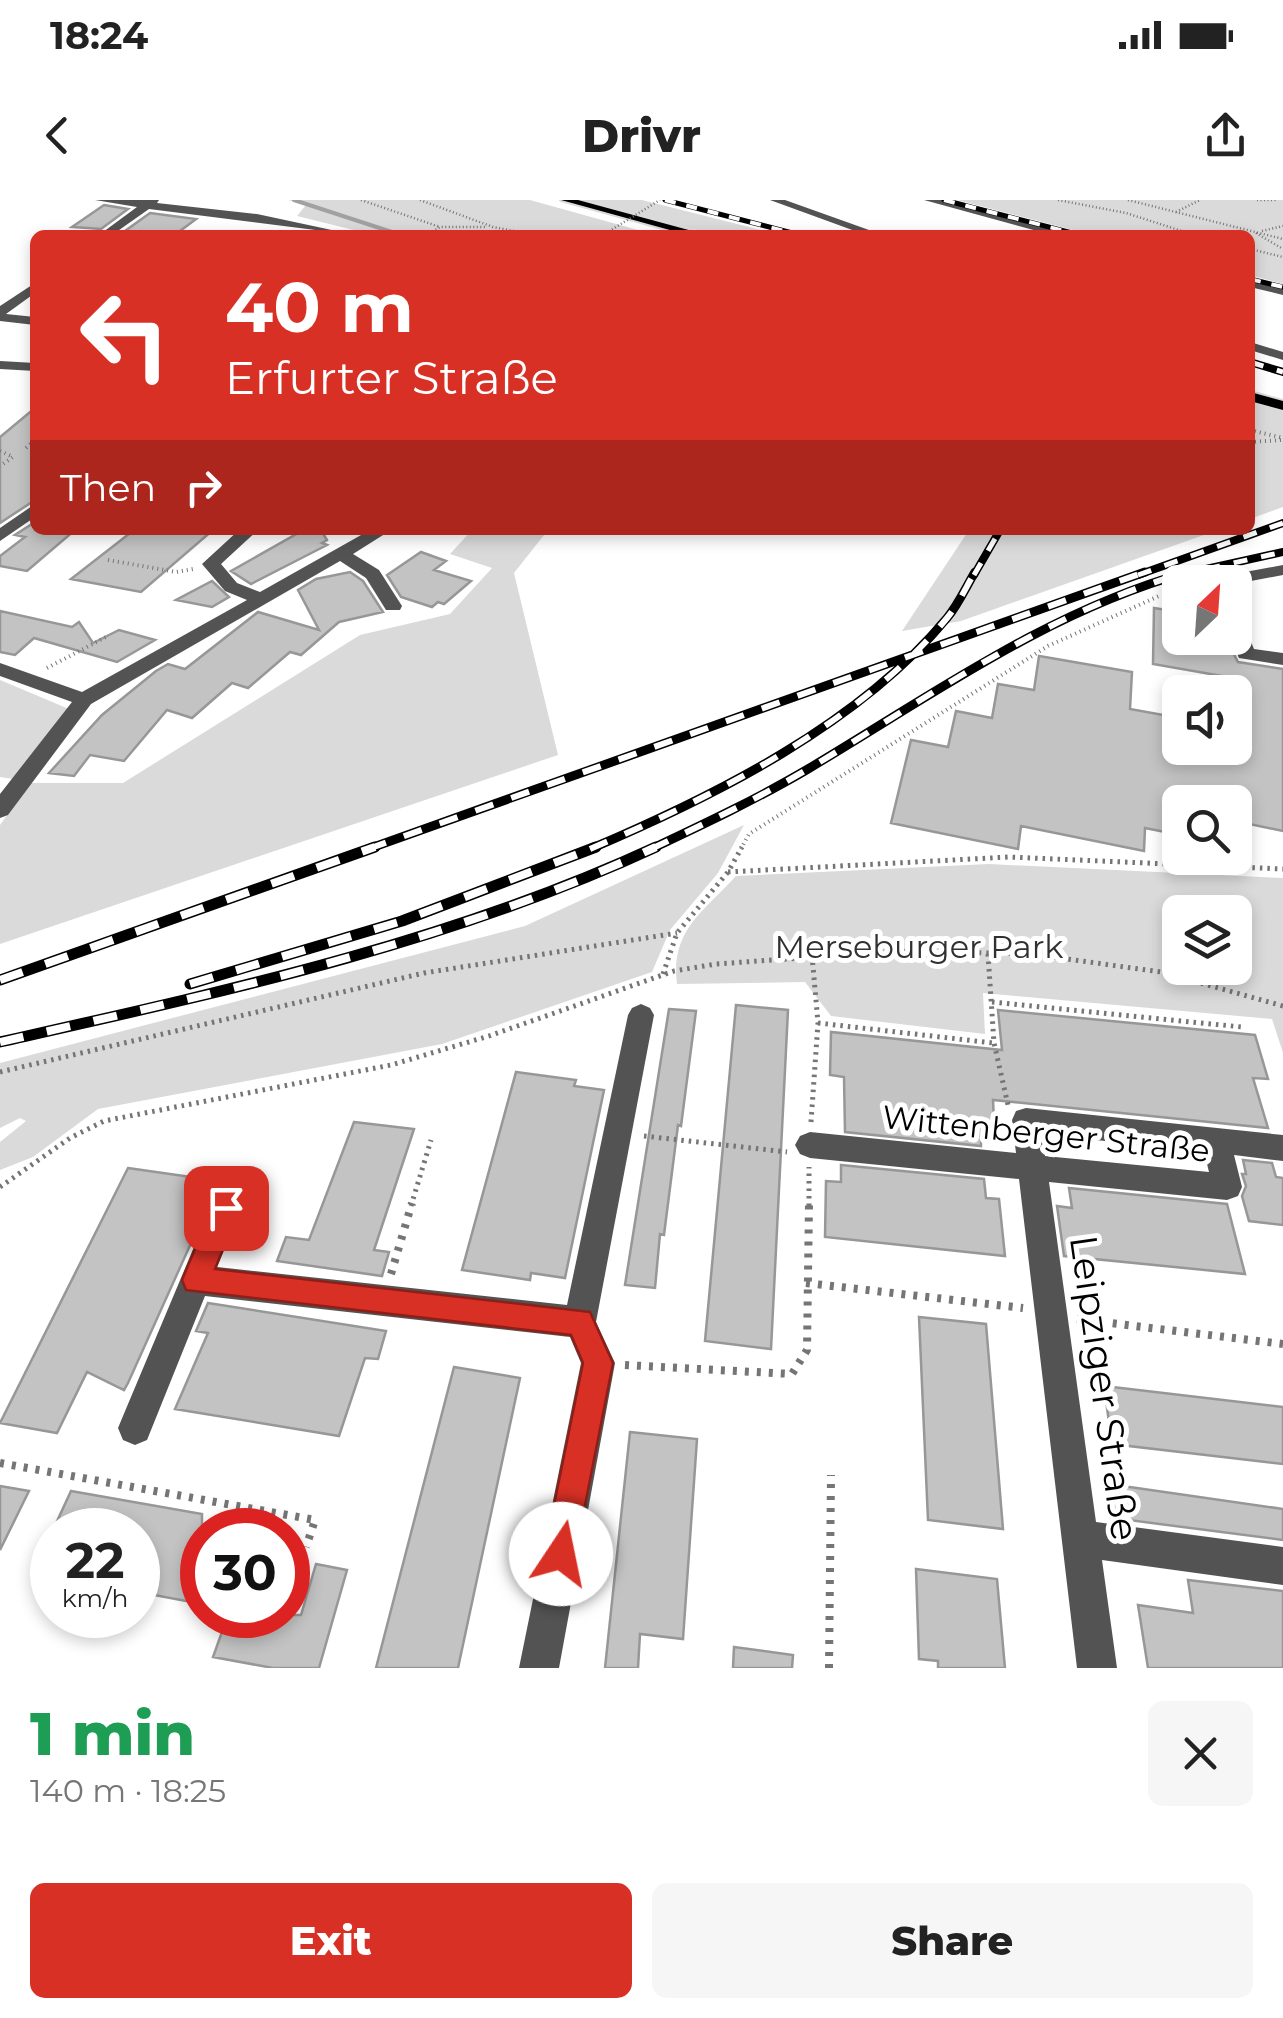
<!DOCTYPE html>
<meta charset="utf-8">
<style>
body{margin:0;font-family:Montserrat,sans-serif;background:#f6f6f6;color:#222;height:100vh;display:flex;flex-direction:column;font-size:38px;white-space:nowrap}
*{box-sizing:border-box;margin:0}
p{font-size:32px;color:#767676}
.icon{flex:none;width:55px;height:55px;fill:none;stroke:currentColor;stroke-width:2;stroke-linecap:round;stroke-linejoin:round}
.map{position:relative;height:1468px;overflow:hidden}
.panel{display:flex;flex-direction:column;background:#fff;flex:1}
.panel>*{flex:none}
.hud{position:absolute;left:30px;top:30px;width:1225px;height:305px;border-radius:15px;box-shadow:0 5px 15px #0003;background:#d93025;color:#fff;overflow:hidden}
.needle{width:65px;rotate:25deg}
.controls{position:absolute;left:1162px;top:365px;display:grid;gap:20px}
.controls a{display:grid;place-items:center;width:90px;height:90px;border-radius:15px;background:#fff;box-shadow:0 5px 15px #0003;font-size:50px}
.speed{position:absolute;left:30px;top:1308px;display:flex;gap:20px;font-size:50px;font-weight:700;text-align:center}
.speed>*{display:grid;place-content:center;width:130px;height:130px;border-radius:50%;background:#fff;box-shadow:0 5px 15px #0003;line-height:1}
.speed small{font-size:25px;font-weight:400}
.speed .limit{border:15px solid #d22;background:#fff;color:#111}
.pin{position:absolute;display:grid;place-items:center;width:85px;height:85px;color:#fff;margin:-42px;border-radius:20px;box-shadow:0 5px 15px #0006}
.me{position:absolute;width:110px;margin:-55px;rotate:11deg;stroke-linejoin:round;filter:drop-shadow(0 0 8px #0008)}
.turn{display:flex;align-items:center;gap:35px;height:210px;padding:0 30px;font-size:45px}
.turn .icon{width:130px;height:130px;stroke-width:2.5}
.turn b{display:block;font-size:70px;line-height:85px}
.then{display:flex;align-items:center;height:95px;padding:0 30px;background:#0003;gap:20px;font-size:38px}
.round{display:grid;place-items:center;flex:none;width:105px;height:105px;border-radius:15px;background:#f6f6f6}
.headline{display:flex;align-items:center;justify-content:space-between;height:170px;padding:0 30px}
h1{font-size:60px;font-weight:800;line-height:75px;color:#1e9e55}
.primary-button{display:flex;gap:20px;margin-top:auto;padding:20px 30px}
.primary-button a{flex:1;height:115px;border-radius:15px;background:#d93025;color:#fff;font-size:40px;font-weight:800;line-height:115px;text-align:center}
.primary-button a+a{background:#f6f6f6;color:#222}
.status{display:flex;justify-content:space-between;align-items:center;height:70px;padding:0 50px;background:#fff;direction:ltr}
.status svg{height:28px;fill:currentColor}
header{display:flex;justify-content:space-between;align-items:center;height:130px;padding:0 30px;background:#fff;font-size:45px;font-weight:800}
.map>svg:first-child{display:block}
</style>
<div class="status"><b>18:24</b><svg viewBox="0 0 49 12"><path d="M0 12V9h3v3zM5 12V6h3v6zM10 12V3h3v9zM15 12V0h3v12zM26 1h20v11H26zM47 4h2v5h-2z"/></svg></div>
<header><svg class="icon" aria-label="back" viewBox="0 0 24 24"><path d="M15 5l-7 7 7 7"/></svg>Drivr<svg class="icon" aria-label="share" viewBox="0 0 24 24"><path d="M12 15V3M7 8l5-5 5 5M5 13v7h14v-7"/></svg></header>
<div class="map">
<svg width="1283" height="1468" viewBox="0 0 1283 1468">
<rect width="100%" height="100%" fill="#fff"/>
<path fill="#dadada" fill-rule="evenodd" d="M288,0H530L656,35H374L297,16L306,5Z
M578,0H642L781,35H716Z
M957,0H1283V84L1250,75V35H1093Z
M1250,200L1283,211V307L1250,319Z
M472,330H548L514,373L558,555L0,744V625L30,583H123L360,435L450,414L492,368L450,354Z
M969,330H1218L961,421L902,431Z
M0,480L69,509L13,579L0,577Z
M744,625L718,673L670,730L652,772L442,844L98,909L33,957L0,970V942L26,921L20,918L0,928V863L525,726Z
M989,664L1283,678V853L1272,819L983,793L985,834L831,816L805,782L677,784C670,731 703,712 736,676ZM1180,712H1235V768H1180Z"/>
<g fill="none" stroke-linecap="round" stroke-linejoin="round">
<path stroke="#a1a1a1" stroke-width="4" d="M294,0L401,35"/>
</g>
<path fill="#c3c3c3" stroke="#979797" stroke-width="2.5" d="M104,5L128,9L101,29L72,27Z
M150,13L196,19L176,34L125,31Z
M35,208V300L0,323V237Z
M35,322V330H75L27,371L0,366V356L25,337L15,335Z
M134,330H213L141,392L71,379Z
M321,330L327,340L322,343L327,345L251,384L231,371L300,332Z
M421,352L446,361L434,370L471,381L444,404L438,402L432,407L401,397L387,375Z
M350,372L363,381L383,412L339,422L301,455L290,452L248,488L232,483L192,518L167,510L124,561L90,555L74,576L49,573L102,515L156,471L168,464L185,469L258,412L319,430L298,390L316,379Z
M212,381L229,397L212,407L176,400Z
M1154,408L1180,412V438L1228,443L1238,462L1283,469V631L1235,621V602H1180V635L1145,628L1144,651L1021,626L1018,649L891,623L911,540L948,547L956,511L992,518L998,484L1034,490L1039,456L1132,472L1130,509L1180,518V548H1235V492H1222V476L1153,464Z
M0,411L72,427L79,422L93,443L119,430L155,440L117,462L34,438L15,455L0,452Z
M736,805L788,810L771,1149L705,1141Z
M669,809L696,811L681,926L678,925L664,1035L660,1034L655,1088L625,1085Z
M998,810L1255,835L1268,879L1253,878L1268,928L993,900L995,942L981,940V946L845,932L844,877L830,875L831,832L1002,850Z
M516,872L576,880L574,886L604,890L565,1078L531,1073L530,1080L462,1070Z
M354,922L414,929L374,1050L389,1052L382,1076L277,1061L286,1037L309,1040Z
M1243,960L1272,963L1276,977L1283,978V1025L1249,1021L1242,996L1246,986L1242,974H1246Z
M841,965L984,979L986,998L999,999L1005,1056L825,1037L826,981L841,982Z
M128,968L219,981L128,1183L124,1190L87,1172L57,1233L0,1223Z
M1069,988L1227,1004L1245,1074L1064,1056L1057,1006L1072,1008Z
M208,1103L386,1131L378,1159L365,1158L339,1236L175,1209L208,1133L196,1131Z
M919,1117L986,1124L1003,1329L928,1320Z
M454,1167L520,1178L458,1468H376Z
M1104,1186L1283,1207V1264L1112,1244Z
M630,1232L697,1239L683,1439L640,1434L638,1468H605Z
M1109,1284L1283,1309V1340L1113,1318Z
M0,1286L29,1291L0,1350Z
M71,1291L202,1314V1404L138,1392V1330H53Z
M316,1364L347,1370L319,1468H273L213,1457L228,1415H301Z
M916,1369L997,1379L1005,1468H938V1461L919,1459Z
M1188,1380L1283,1391V1468H1148L1138,1405L1193,1413Z
M734,1447L793,1455L792,1468H733Z"/>
<g fill="none" stroke-linecap="round" stroke-linejoin="round">
<defs>
<path id="major" d="M561,0H578L707,35H688Z
M1250,192L1283,201V210L1250,201Z"/>
</defs>
<use href="#major" stroke="#dbdbdb" stroke-width="4"/>
<path stroke="#757575" stroke-width="2.5" stroke-dasharray="1 2.5" stroke-linecap="butt" d="M361,0L440,27
M420,0L493,27L535,35
M1058,0L1126,13L1194,35
M1128,0L1283,39
M1257,0H1277
M1176,12L1200,0
M1262,31L1283,26
M1256,33L1283,49
M437,35L434,31L440,27H485
M1250,49L1283,57"/>
<path stroke="#757575" stroke-width="4" stroke-dasharray="1 4" stroke-linecap="butt" d="M1250,230L1283,238
M1250,242L1282,240
M26,248L35,240
M0,251L13,257L0,266
M108,360L176,372L193,369
M47,468L106,437
M741,649L749,634L1048,446L1159,396"/>
<path stroke="#757575" stroke-width="5" stroke-dasharray="2.5 5" stroke-linecap="butt" d="M728,672L1009,657L1283,669
M988,754L994,843L1008,905
M663,774L677,733L728,672L742,647
M992,802L1242,827
M818,823L993,843
M0,872L424,773L677,733
M811,922L818,823L812,755
M644,936L787,952
M0,987L70,938L104,921L391,865L489,836L674,771L716,764L900,751L1031,754L1161,772L1283,806
M411,1006L431,940
M809,1006V967"/>
<path stroke="#757575" stroke-width="8" stroke-dasharray="4 8" stroke-linecap="butt" d="M391,1074L412,1003
M806,1083L1023,1108
M1077,1119L1283,1144
M625,1165L792,1174L807,1150L809,1003
M0,1263L315,1320L306,1347
M829,1468L831,1275"/>
<path fill="#535353" fill-rule="evenodd" d="M95,0H159L157,3L257,14L355,35L149,9L112,35H99L137,7Z
M770,0H785L883,35H866Z
M924,0H942L1071,35H1052Z
M1250,79L1283,87V95L1250,87Z
M35,83V93L6,114L35,117V125L0,121V106Z
M1250,142L1283,152V160L1250,150Z
M0,161L35,163V171L0,169Z
M35,304V317L0,341V328Z
M239,330H258L221,364L237,383L260,392L370,330H391L353,354L379,370L402,406L400,410H386L366,378L340,361L91,504L8,615L0,618V594L72,502L0,476V463L82,492L247,400L225,391L202,364Z
M1283,365V375L1235,384L1209,382L1218,377Z
M1180,384V394L1166,390L1169,386Z
M1235,419L1244,425L1254,449L1283,453V465L1239,458L1230,438H1235Z
M641,804L650,808L654,815L596,1122L615,1163L559,1468H519L581,1163L570,1137L205,1096L147,1240L135,1245L123,1240L118,1228L123,1216L215,997L226,993L237,997L241,1007L217,1067L567,1105L628,815L632,808Z
M1026,908L1283,935V961L1234,955L1242,987L1238,996L1227,1000L1049,982L1096,1322L1283,1347V1385L1102,1360L1117,1468H1077L1019,979L810,958L800,954L795,945L800,936L810,932L1016,953L1012,920L1016,911ZM1042,934L1204,952L1209,972L1045,956Z"/>
<use href="#major" fill="#000" fill-rule="evenodd"/>
<defs>
<path id="rail-far3" d="M665,0L800,35
M944,0L1080,35
M1250,79L1283,87
M1250,162L1255,164"/>
<path id="rail-far2" d="M1250,162L1283,172
M974,375L1000,330
M1138,375L1283,323
M1179,375L1283,352"/>
<path id="rail-far1" d="M368,649L1145,372
M590,649C715,596 859,524 947,418C958,405 966,387 975,372
M651,649C704,624 757,599 808,569C931,496 1048,411 1188,372"/>
<path id="rail" d="M0,780L375,647
M190,784L402,721L596,647
M0,842C222,792 449,743 656,647"/>
</defs>
<use href="#rail-far3" stroke="#000" stroke-width="5"/>
<use href="#rail-far2" stroke="#000" stroke-width="8"/>
<use href="#rail-far1" stroke="#000" stroke-width="9"/>
<use href="#rail" stroke="#000" stroke-width="11"/>
<use href="#rail-far3" stroke="#fff" stroke-width="4" stroke-dasharray="11" stroke-linecap="butt"/>
<use href="#rail-far2" stroke="#fff" stroke-width="5" stroke-dasharray="14" stroke-linecap="butt"/>
<use href="#rail-far1" stroke="#fff" stroke-width="6" stroke-dasharray="19" stroke-linecap="butt"/>
<use href="#rail" stroke="#fff" stroke-width="8" stroke-dasharray="24" stroke-linecap="butt"/>
<path stroke="#757575" stroke-width="2.5" stroke-dasharray="1 2.5" stroke-linecap="butt" d="M603,35L660,0"/>
</g>
<path fill="#d93025" stroke="#8d1f18" stroke-width="2.5" d="M226,995L236,999L240,1008L215,1069L590,1112L613,1163L573,1366L561,1371L549,1366L544,1354L583,1163L571,1135L186,1090L182,1080L212,1008L216,999Z"/>
<g text-anchor="middle" stroke-width="10" stroke-linejoin="round" paint-order="stroke">
<g font-size="32" fill="#313131" stroke="#fff">
<text x="919" y="758">Merseburger Park</text>
</g>
<g font-size="32" fill="#000" stroke="#fff">
<text transform="translate(1046 934) rotate(6)" y="11">Wittenberger Straße</text>
</g>
<g font-size="38" fill="#000" stroke="#fff">
<text transform="translate(1104 1188) rotate(82)" y="13">Leipziger Straße</text>
</g>
</g>
</svg>
<div class="controls">
<a><svg class="needle" viewBox="-14 -14 28 28"><path d="M0-13l5 13h-10z" fill="#e53935"/><path d="M0 13l5-13h-10z" fill="#767676"/></svg></a>
<a><svg class="icon" aria-label="sound" viewBox="0 0 24 24"><path d="M4 9h4l5-4v14l-5-4H4zM17 9q2 3 0 6"/></svg></a>
<a><svg class="icon" aria-label="search" viewBox="0 0 24 24"><circle cx="10" cy="10" r="6"/><path d="M15 15l6 6"/></svg></a>
<a><svg class="icon" aria-label="layers" viewBox="0 0 24 24"><path d="M12 4l9 5-9 5-9-5zM3 14l9 5 9-5"/></svg></a>
</div>
<div class="speed"><div>22<small>km/h</small></div><div class="limit">30</div></div>
<div class="pin" style="left:226px;top:1008px;background:#d93025"><svg class="icon" aria-label="arrive" viewBox="0 0 24 24"><path d="M6 21V4h12l-3 4 3 4H6"/></svg></div>
<svg class="me" style="left:561px;top:1354px" viewBox="-20 -20 40 40"><circle r="19" fill="#fff"/><path d="M0-13L10 11 0 6-10 11z" fill="#d93025"/></svg>
<div class="hud">
<div class="turn"><svg class="icon" aria-label="left" viewBox="0 0 24 24"><path d="M17 20v-9H6M10 6l-5 5 5 5"/></svg><div><b>40 m</b>Erfurter Straße</div></div>
<div class="then">Then<svg class="icon" aria-label="right" viewBox="0 0 24 24"><path d="M7 20v-9h11M14 6l5 5-5 5"/></svg></div>
</div>
</div>
<section class="panel">
<div class="headline"><div><h1>1 min</h1><p>140 m · 18:25</p></div><a class="round"><svg class="icon" aria-label="close" viewBox="0 0 24 24"><path d="M6 6l12 12M18 6L6 18"/></svg></a></div>
<div class="primary-button"><a>Exit</a><a>Share</a></div>
</section>
